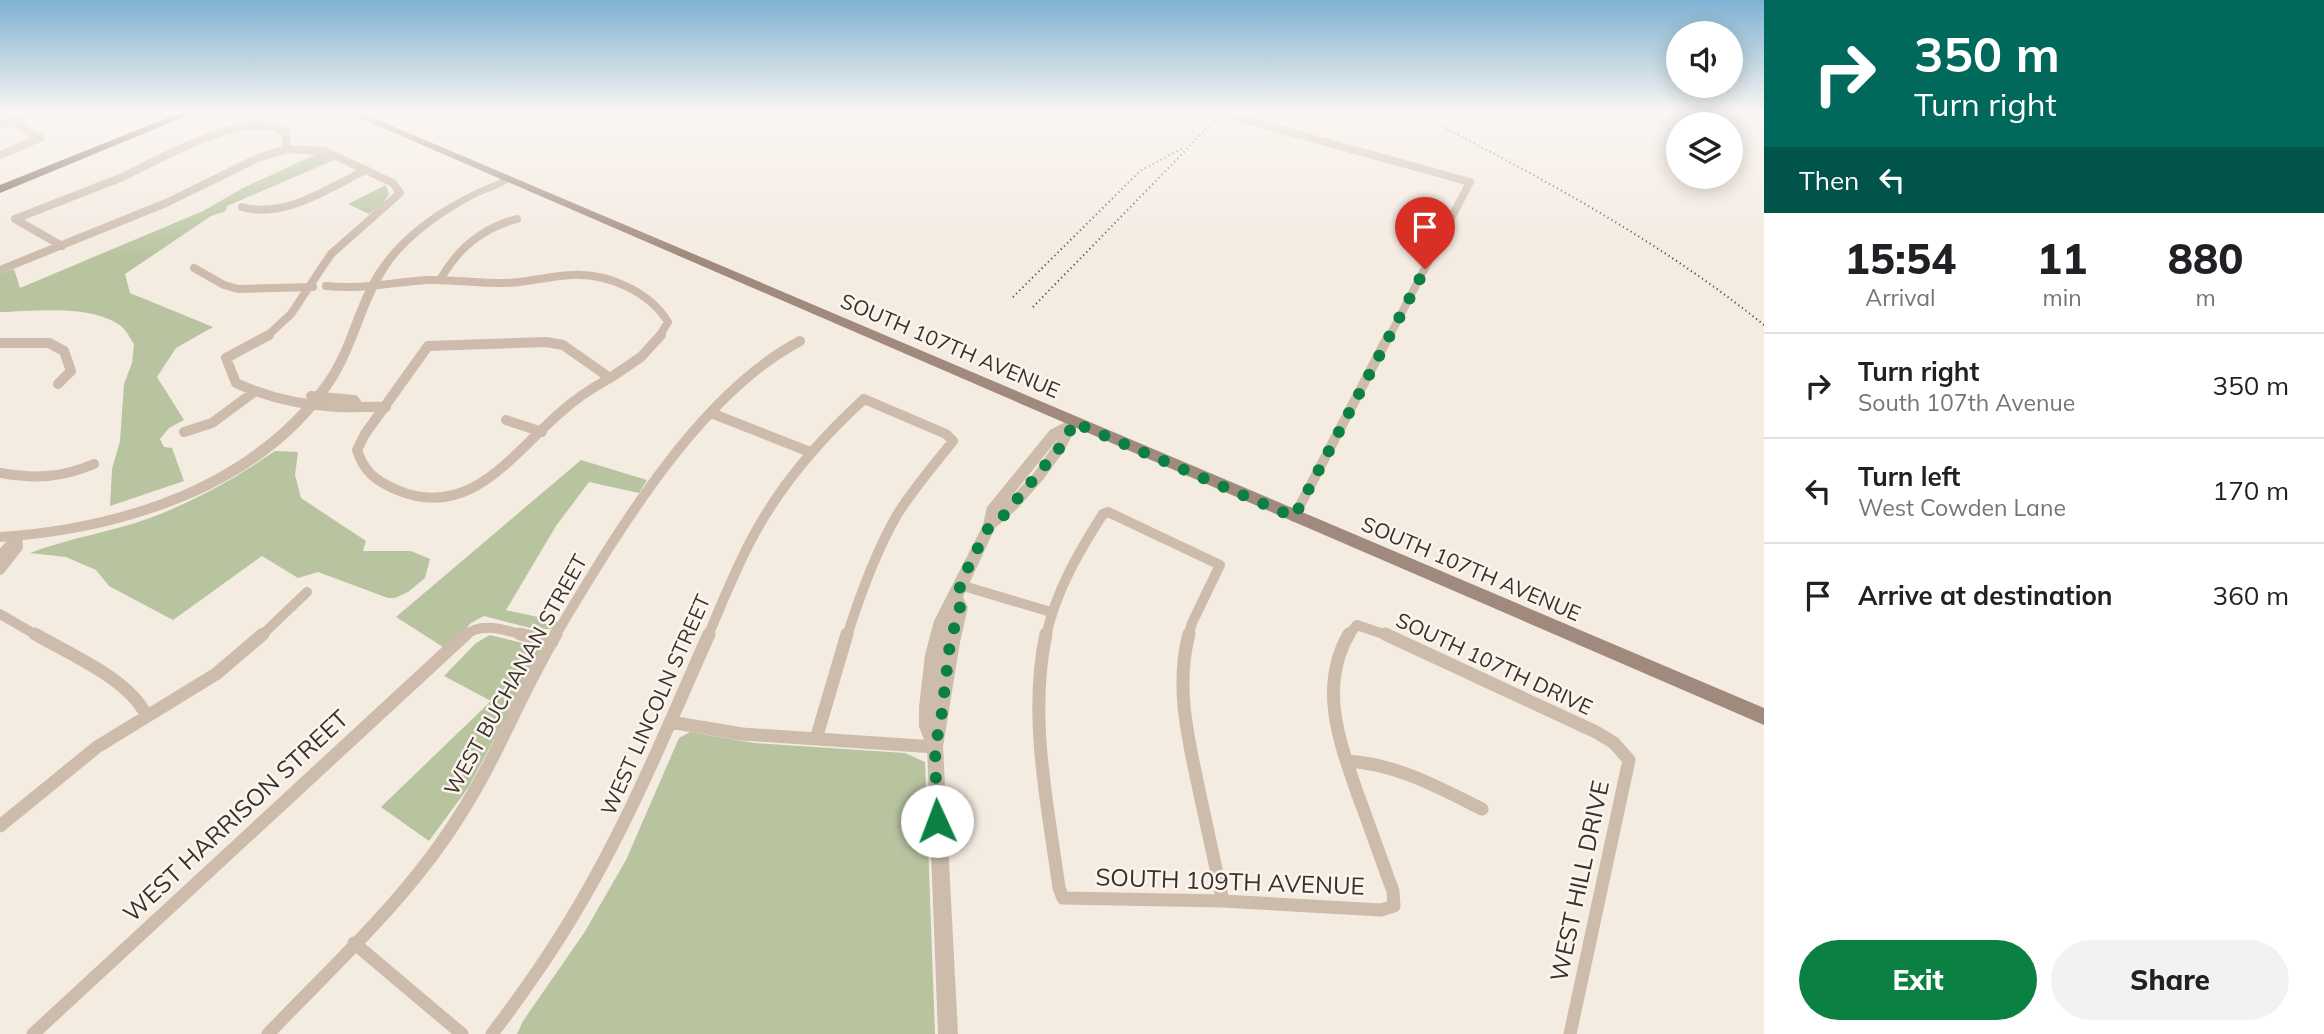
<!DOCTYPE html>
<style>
body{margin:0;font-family:Mulish,sans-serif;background:#f2f2f2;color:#202124;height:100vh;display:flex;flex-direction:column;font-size:26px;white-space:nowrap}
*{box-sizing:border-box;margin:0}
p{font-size:23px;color:#757577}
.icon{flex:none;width:38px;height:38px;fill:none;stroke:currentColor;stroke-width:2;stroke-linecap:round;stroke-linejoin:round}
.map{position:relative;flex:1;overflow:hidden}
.details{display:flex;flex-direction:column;background:#fff;width:560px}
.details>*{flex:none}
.top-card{background:#00695c;color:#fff;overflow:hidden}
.controls{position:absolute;left:1666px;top:21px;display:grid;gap:14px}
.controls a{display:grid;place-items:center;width:77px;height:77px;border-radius:50%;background:#fff;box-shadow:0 4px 18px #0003;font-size:35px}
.pin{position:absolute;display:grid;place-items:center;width:60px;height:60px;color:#fff;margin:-72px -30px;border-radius:50% 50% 50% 0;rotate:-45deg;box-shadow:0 0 7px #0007}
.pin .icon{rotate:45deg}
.me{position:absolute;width:77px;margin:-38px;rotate:358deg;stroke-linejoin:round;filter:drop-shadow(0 0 5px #0008)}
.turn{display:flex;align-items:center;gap:24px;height:147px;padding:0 35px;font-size:32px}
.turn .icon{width:91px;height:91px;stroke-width:2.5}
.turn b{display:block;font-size:49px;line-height:60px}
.then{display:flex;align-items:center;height:66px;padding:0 35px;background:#0003;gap:14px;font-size:26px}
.eta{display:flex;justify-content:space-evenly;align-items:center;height:119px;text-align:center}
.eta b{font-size:42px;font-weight:800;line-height:49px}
.action{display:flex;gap:14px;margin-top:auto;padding:14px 35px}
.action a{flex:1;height:80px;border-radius:42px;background:#0b8043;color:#fff;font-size:28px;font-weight:800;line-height:80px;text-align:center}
.action a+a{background:#f2f2f2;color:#202124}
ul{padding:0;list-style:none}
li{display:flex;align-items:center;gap:21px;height:105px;padding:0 35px;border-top:2px solid #e0e0e0}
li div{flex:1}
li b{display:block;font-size:26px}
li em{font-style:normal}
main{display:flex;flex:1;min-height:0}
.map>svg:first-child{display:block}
</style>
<main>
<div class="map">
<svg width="1764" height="1034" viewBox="0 0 1764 1034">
<rect width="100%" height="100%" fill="#f4ebe1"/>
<path fill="#b8c4a0" d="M319,153L334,160L227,206L226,211L211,216L125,274L130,293L213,327L176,348L157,377L184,420L169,428L160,439L164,447L172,448L184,481L110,506L112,469L120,441L124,384L132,363L134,344C130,338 126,330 121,326C92,304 34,311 0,312V274L14,269L20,288L203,211L243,188Z
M386,185L389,194L383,203L369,214L348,204Z
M275,451L298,452L295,475L301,498L366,541L363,551H411L430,559L425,578L408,592L395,598H388L318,572L298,578L262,556L173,620L109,586L96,570L66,557L30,553C69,538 111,532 150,518C195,501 236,478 275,451Z
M581,460L647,480L639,493L589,482L556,526L506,610L560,622L554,629H534L484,616L471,623L446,649L396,617Z
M490,635L539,647L541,652L468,788L429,841L381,807L491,701L444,676L476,643Z
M690,732L754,743L905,753L925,762L935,1034H517L523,1021L584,933L626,860L679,738Z"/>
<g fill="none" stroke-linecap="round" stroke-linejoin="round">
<path stroke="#cdbbac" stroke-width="8" d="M1217,112L1470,182L1389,337
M0,125L36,112
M0,155L40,138L11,121
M242,207C286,219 328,188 366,170
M15,219C50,205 85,192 120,178C156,162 248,106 285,132L287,149
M15,219L62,246
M194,268L224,285L238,289L313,287
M0,270L166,203L258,158L287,149L325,151L393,183L400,193L331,254L291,314L266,337
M440,280C458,248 482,228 517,219
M326,286C361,290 393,282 427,280C454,279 481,284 508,283C529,282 550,276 571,275C607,273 649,291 668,322L659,337"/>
<path stroke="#cdbbac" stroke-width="10" d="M269,335L226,358L236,383C266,397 303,405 337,407C353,408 370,406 386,407
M546,342L563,345L610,378C592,388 576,398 561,412C513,453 470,521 397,490C376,481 364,472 357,450L365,434L428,346Z
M0,343H49L64,351L71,371L58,384
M610,378L641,357L661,335
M311,396L354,400L357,404
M711,413L810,452
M506,420L542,432
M184,432L212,423L254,392
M0,473C35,479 61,478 94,464
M1294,517L1389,335
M0,556L17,537
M0,570L18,547L17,537
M960,585L1051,612
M0,614L38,636
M261,636L307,592
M464,636C482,620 507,631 527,636
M555,636C614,538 696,396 800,341
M708,636C721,605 734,573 750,542C778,488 819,440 864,399L946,434L953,441C934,465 913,489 897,515C875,553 860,595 847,636
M1046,636C1056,591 1078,553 1103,514L1108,512L1220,565L1192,623L1188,636
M1348,636L1357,625L1389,636"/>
<path stroke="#cdbbac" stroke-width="13" d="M35,634C69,654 129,679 146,715
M520,634L552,642
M1046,634C1028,717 1048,806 1059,888L1063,898L1223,901
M1189,634C1175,686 1188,738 1199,790C1207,827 1215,864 1223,901
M1385,634L1596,732L1614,743L1629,760L1570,1034
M670,722L742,734L935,747
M816,739L847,634
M1347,761C1397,764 1438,787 1482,809
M0,826L97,747L216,674L263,634
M1223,901L1381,910L1394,906L1393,891C1381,859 1370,827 1358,795C1340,743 1318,687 1349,634
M354,943L462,1034
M33,1034L466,634
M268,1034C334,965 407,899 458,818C496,760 520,694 556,634
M492,1034C520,997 547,959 571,919C626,829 666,731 709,634"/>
<path fill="#cdbbac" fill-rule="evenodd" d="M504,178L512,180C501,188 486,192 474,198C448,212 421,230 401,252C368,288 362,338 337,379C269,490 122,534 0,542V532C121,524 251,483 325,379C343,353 351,321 364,293C390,235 447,200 504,178Z
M1073,418L1079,422L1064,451L1042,481L1017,509L995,528L963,597L968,607L960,642L943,747L958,1034H938L927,747L919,727V707L925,655L934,621L983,525L987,507L1050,430ZM1060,436L1033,474L1007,502Z"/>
<path fill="#a18a7d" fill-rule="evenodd" d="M346,112H359L1764,708V725Z"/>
<path fill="#7d675c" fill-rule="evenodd" d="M182,112H196L0,193V185Z"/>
<path stroke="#3b302b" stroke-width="2" stroke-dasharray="1 3.5" stroke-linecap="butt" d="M1414,112C1536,175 1656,238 1764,325
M1013,297L1140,171L1183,148
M1033,307L1223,112"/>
</g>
<linearGradient id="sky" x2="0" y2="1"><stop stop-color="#7eb2d2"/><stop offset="0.44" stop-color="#faf6f2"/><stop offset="1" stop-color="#faf6f2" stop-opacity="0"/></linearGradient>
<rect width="1764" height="256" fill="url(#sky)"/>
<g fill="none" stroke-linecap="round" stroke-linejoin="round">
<path stroke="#0b8043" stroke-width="12" stroke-dasharray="0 21.6" d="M937,821L935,747L941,720L950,643L960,607L956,597L970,563L990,525L1004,515L1067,439L1073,422L1294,517L1425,269"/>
</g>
<g text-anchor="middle" stroke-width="5" stroke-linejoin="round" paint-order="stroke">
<g font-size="21" fill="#3b302b" stroke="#fbf5ee">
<text transform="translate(950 346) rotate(23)" y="7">SOUTH 107TH AVENUE</text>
<text transform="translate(1471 569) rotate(23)" y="7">SOUTH 107TH AVENUE</text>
<text transform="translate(1494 664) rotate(25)" y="7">SOUTH 107TH DRIVE</text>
<text transform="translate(516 675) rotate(-61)" y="7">WEST BUCHANAN STREET</text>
<text transform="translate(656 705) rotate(-66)" y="7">WEST LINCOLN STREET</text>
</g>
<g font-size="24" fill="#3b302b" stroke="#fbf5ee">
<text transform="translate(236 816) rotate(-43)" y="8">WEST HARRISON STREET</text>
<text transform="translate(1580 881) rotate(-78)" y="8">WEST HILL DRIVE</text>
<text transform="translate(1230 882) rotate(2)" y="8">SOUTH 109TH AVENUE</text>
</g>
</g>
</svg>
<div class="controls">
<a><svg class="icon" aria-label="sound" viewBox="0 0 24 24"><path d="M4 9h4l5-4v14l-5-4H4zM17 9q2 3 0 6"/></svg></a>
<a><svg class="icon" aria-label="layers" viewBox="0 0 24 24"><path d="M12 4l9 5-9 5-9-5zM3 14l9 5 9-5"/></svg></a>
</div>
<div class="pin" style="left:1425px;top:269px;background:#d93025"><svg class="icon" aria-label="arrive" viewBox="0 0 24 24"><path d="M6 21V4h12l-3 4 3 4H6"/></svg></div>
<svg class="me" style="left:937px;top:821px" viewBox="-20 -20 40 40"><circle r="19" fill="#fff"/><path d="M0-13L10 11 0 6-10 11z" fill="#0b8043"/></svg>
</div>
<section class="details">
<div class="top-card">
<div class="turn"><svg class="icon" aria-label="right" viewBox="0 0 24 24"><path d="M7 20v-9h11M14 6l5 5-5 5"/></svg><div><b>350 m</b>Turn right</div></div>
<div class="then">Then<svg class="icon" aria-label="left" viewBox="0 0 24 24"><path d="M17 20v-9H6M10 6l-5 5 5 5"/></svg></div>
</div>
<div class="eta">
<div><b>15:54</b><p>Arrival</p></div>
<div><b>11</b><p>min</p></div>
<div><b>880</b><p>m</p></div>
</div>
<ul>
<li><svg class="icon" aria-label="right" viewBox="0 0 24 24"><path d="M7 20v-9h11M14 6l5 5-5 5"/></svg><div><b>Turn right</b><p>South 107th Avenue</p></div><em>350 m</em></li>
<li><svg class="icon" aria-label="left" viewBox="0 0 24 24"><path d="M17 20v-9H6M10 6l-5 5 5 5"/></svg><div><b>Turn left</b><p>West Cowden Lane</p></div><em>170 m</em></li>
<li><svg class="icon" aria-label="arrive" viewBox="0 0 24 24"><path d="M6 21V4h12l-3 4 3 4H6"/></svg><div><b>Arrive at destination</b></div><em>360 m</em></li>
</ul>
<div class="action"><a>Exit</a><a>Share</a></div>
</section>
</main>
